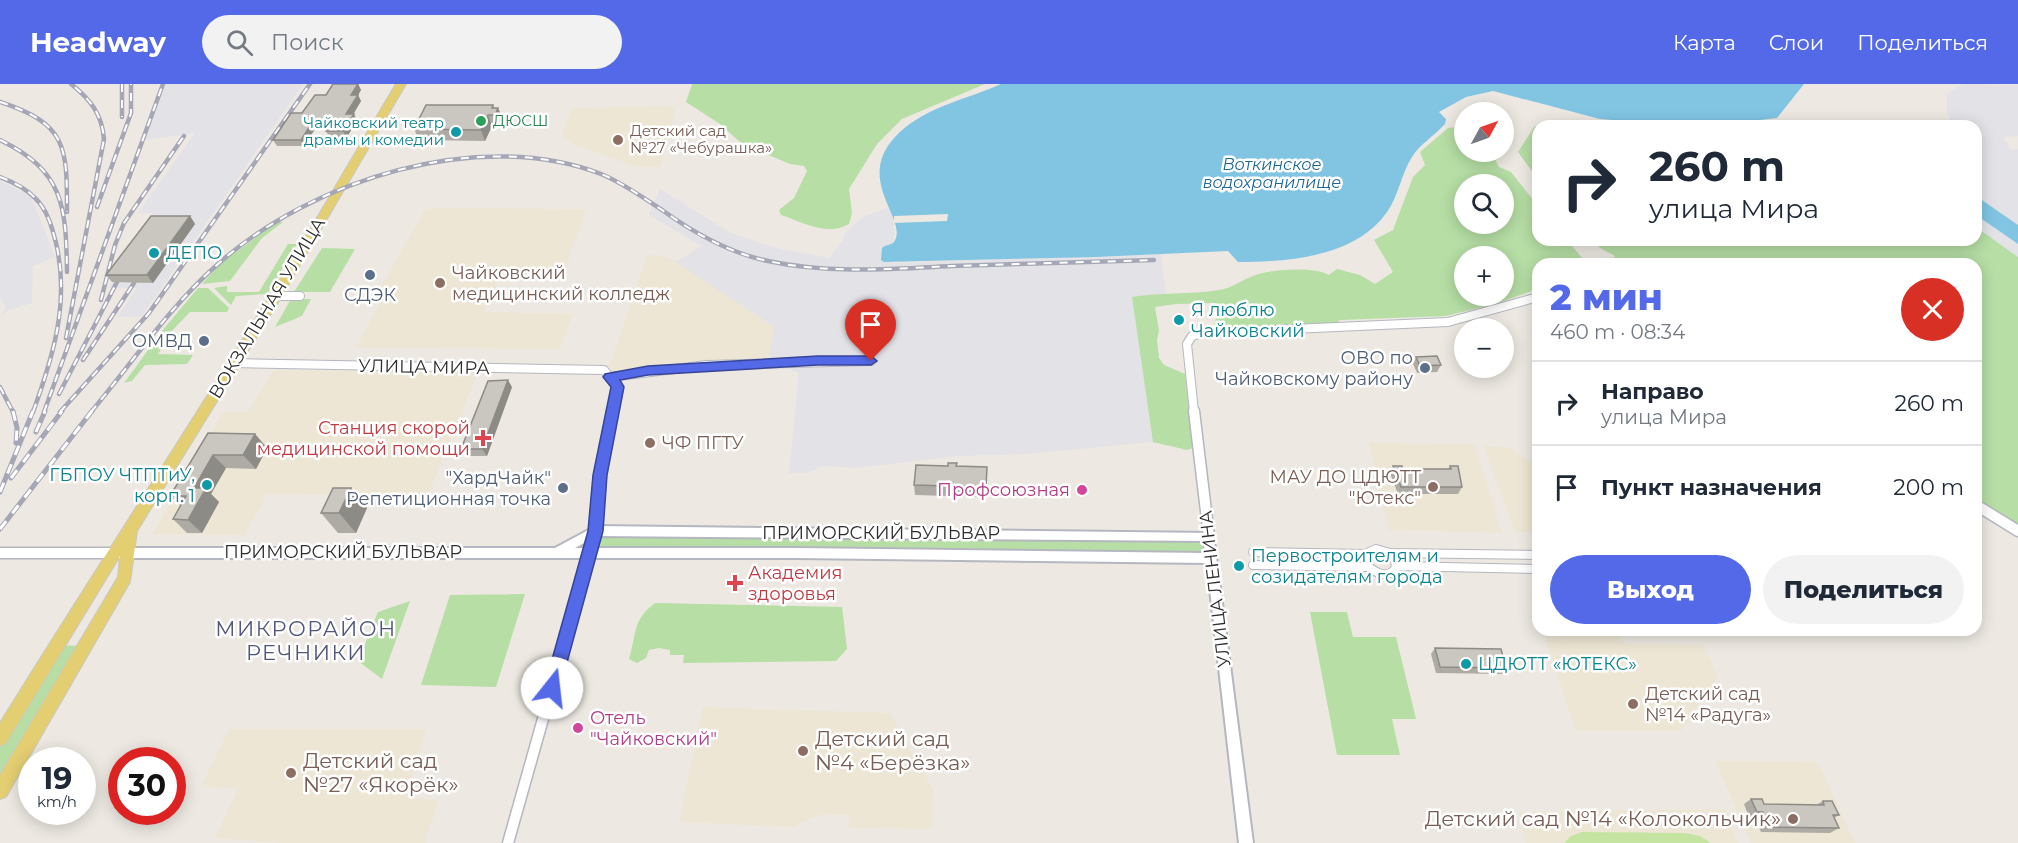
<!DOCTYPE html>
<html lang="ru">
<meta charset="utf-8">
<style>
body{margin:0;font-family:Montserrat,sans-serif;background:#f2f2f3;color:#1f2937;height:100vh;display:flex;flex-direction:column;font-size:22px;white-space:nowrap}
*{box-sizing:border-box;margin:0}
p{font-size:20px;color:#747a83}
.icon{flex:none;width:33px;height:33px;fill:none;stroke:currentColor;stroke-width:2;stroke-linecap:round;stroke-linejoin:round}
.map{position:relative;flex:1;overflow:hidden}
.details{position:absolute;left:1532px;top:174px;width:450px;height:378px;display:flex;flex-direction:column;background:#fff;border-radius:18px;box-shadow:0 3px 15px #0003}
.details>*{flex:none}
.hud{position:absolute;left:1532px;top:36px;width:450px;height:126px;border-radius:18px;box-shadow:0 3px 15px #0003;background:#fff;color:#1f2937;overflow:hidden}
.needle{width:39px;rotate:50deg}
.buttons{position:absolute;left:1454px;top:18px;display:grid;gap:12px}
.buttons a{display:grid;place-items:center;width:60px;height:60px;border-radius:50%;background:#fff;box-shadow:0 3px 15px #0003;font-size:30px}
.speed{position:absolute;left:18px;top:663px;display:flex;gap:12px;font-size:30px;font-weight:700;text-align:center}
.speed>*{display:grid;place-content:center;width:78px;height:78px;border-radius:50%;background:#fff;box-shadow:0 3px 15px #0003;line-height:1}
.speed small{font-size:15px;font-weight:400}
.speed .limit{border:9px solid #d22;background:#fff;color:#111}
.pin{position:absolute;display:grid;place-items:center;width:51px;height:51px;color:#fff;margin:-62px -26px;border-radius:50% 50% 50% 0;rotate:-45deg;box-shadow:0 0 6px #0007}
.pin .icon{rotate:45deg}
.me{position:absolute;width:66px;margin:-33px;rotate:16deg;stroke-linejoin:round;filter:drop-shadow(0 0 4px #0008)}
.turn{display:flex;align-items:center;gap:21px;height:126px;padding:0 18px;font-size:27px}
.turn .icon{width:78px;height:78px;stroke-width:2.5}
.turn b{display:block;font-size:42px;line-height:51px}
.round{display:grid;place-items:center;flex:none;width:63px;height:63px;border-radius:32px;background:#f2f2f3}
.head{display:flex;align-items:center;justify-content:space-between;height:102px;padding:0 18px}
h1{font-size:36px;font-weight:800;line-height:45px;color:#5469e8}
.cta{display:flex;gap:12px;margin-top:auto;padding:12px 18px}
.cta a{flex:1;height:69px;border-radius:36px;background:#5469e8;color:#fff;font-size:24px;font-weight:800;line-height:69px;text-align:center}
.cta a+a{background:#f2f2f3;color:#1f2937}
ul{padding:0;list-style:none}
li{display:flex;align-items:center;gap:18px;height:84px;padding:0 18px;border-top:2px solid #e0e1e3}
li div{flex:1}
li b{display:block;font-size:22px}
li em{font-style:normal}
header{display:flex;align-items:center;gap:36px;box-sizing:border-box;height:84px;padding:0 30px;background:#5469e8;color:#fff}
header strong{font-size:28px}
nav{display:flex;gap:33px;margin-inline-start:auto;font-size:21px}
.search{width:420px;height:54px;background:#f2f2f3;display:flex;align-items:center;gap:15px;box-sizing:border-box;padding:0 21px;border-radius:33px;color:#747a83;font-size:22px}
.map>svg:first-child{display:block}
</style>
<header>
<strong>Headway</strong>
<div class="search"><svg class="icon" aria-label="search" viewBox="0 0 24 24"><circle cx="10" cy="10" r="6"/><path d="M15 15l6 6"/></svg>Поиск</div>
<nav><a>Карта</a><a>Слои</a><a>Поделиться</a></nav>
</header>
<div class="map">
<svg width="2018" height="759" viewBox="0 0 2018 759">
<rect width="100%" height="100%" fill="#ede9e2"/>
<path fill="#e3e2e7" d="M163,0H303L141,233H117L137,204H109L153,129H138L195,49L146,56Z
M1963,0L2018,1V52L2004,53L2011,65H2018V141L1976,112V42H1953L1947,28V10Z
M0,97L31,112L55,173L33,182L32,219L8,226L0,234L6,222L0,215Z
M660,105L731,149L776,164L829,174L843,156L845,149L863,133L889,123L894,132V157L887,161L891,179L1161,170L1166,213H1132L1153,358L1026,370L961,372L855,384L823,382L807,389H789L799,289L785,283L786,275L769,276L774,243L676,178L701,162L649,131Z
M1976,131L2018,160V173L1976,143Z"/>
<path fill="#ede6d4" d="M676,22L660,83H638L574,61L562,51L572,24Z
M443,124L586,125L563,192L501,191L484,228L573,230L560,265L356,264L386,207L379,206L425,125Z
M647,171L665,172L676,178L774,243L769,276L648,283L613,290L608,286Z
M273,286L478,289L428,411L267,410L245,451L152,450L223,328H248Z
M1369,359L1474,360L1502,449L1389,446Z
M1484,362L1510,364L1526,375H1537V448H1515Z
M1618,546L1624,560L1704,561L1718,593L1681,647H1576L1543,547Z
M703,623L890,629L933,705L932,745L849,744L850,731L823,730L792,743L679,738Z
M229,645H426L405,713L439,716L425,759H282L215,754L238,704L201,703Z
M1715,677L1818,678L1855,759H1751Z
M1724,725L1738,759H1525L1519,728Z"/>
<path fill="#b6dea5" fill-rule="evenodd" d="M692,0H985L902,35L877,60L849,105L852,129L849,140C827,153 803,138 781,131L779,126L794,114L807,87L804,82L790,80L742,60L720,40L686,18Z
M1550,36L1582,42H1538L1537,94L1518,68L1534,43Z
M1462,42L1464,68H1491L1499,83L1511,88L1537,121L1538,156H1567L1587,180H1538L1537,205L1495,220L1446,232L1339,236L1337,241L1213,246L1219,222L1215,219L1176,220L1155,223L1159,247L1157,256L1159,274L1164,281L1185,290L1194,364L1187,366L1153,358L1132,213C1161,208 1190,211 1219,206C1233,204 1241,196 1253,192C1270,185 1314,182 1329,191L1337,185L1360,191L1375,200L1393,188L1374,156L1393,146L1413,93L1425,81L1420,68L1448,44ZM1464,100H1503V140H1464ZM1464,172H1503V212H1464Z
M277,138H283L262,154L230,197L202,200L221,179Z
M1976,143L2018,173V441L1976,415V180H1608L1615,172L1600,164L1593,156H1976Z
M288,160H297L267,210L236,212L231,221L214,204L227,202V208H259Z
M322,164L355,165L330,208H294Z
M198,204H208L229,224L227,228H190L168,251L188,250L182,258H166L158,270L193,271L187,280L145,281L132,297L124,299L162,247Z
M291,215H311L302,232L275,243Z
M596,447L1209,452L1211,474L590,468Z
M525,510L496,603L421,601L450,511Z
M410,517L382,595L358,577L378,528Z
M655,519L842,523L847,565L836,577L683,579L684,571H670V566L659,564L649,566L646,574L637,579L629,575C637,550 632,536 655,519Z
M1310,528H1347L1353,553H1396L1416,635H1392L1400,671H1337Z
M58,561L81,562L0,703V658Z"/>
<path fill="#c5e4a2" d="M1582,748L1685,749L1700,752L1711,759H1564L1571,752Z"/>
<path fill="#81c5e3" d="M1001,0H1804L1777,34L1752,37L1745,42H1681L1600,35L1493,7L1466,13L1439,28L1446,35L1445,40C1434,52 1420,60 1412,73C1401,90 1399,111 1387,128C1356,173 1288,178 1238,178L1228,167L1095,173L884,178L881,176L882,164C885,161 891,161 894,158C910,135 849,94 901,47C929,22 968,15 1001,0Z
M1976,112L2018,141V160L1976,131Z"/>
<path fill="#ede9e2" d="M948,130L947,137L894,139V132Z"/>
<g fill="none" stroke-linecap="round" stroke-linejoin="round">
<defs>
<path id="pedestrian" d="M1376,465L1390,469L1396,479L1395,486C1384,495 1375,488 1365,480V470Z
M1253,468L1365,470
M1390,469L1538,471
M1253,481L1367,483
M1396,482L1538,485"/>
<path id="minor-far1" d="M276,212H300
M234,279L604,286L617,303L612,328
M610,293L707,281L871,277
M1194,328L1187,260L1192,252L1203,249L1448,238L1538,213"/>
<path id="minor" d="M1194,327L1209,452
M1976,421L2018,447
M508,759L596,447L600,391L612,327"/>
<path id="tertiary" d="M596,442L1213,449L1253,759H1239L1207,479L797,474H128L124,472L122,469L124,466L128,464H555ZM597,452L1204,457L1205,469L797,464H575Z"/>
<path id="secondary" d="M0,464H121L126,465L127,469L126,473L121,474H0Z"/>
<path id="primary" d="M396,0H406L280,215L137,447L130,498L6,713L0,715V691L118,493L120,472L6,659L0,662V639C89,495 182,354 271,210C314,141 354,70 396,0Z"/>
</defs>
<use href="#pedestrian" stroke="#b5b7c0" stroke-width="10"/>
<use href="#minor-far1" stroke="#b5b7c0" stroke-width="10"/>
<use href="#minor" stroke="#b5b7c0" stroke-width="13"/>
<use href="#tertiary" stroke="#b5b7c0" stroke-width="4"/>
<use href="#secondary" stroke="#b5b7c0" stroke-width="3"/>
<use href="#primary" stroke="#c9c9c9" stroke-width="2"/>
<use href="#pedestrian" stroke="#fff" stroke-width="8"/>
<use href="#minor-far1" stroke="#fff" stroke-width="8"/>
<use href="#minor" stroke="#fff" stroke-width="10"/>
<use href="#tertiary" fill="#fff" fill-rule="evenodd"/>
<use href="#secondary" fill="#fff" fill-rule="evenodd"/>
<use href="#primary" fill="#e3ce71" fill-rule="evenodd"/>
<defs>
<path id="rail-far1" d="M122,0V33
M0,18C67,40 67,62 67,128
M0,56C64,87 66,122 67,188
M0,93C13,98 26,104 35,114C47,125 52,143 56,159C70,218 53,273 33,328
M97,123L131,29V0
M101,216L115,161L124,139L184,52
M66,254L104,55C102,30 90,15 71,0
M83,276L134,199
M0,303L13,328
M59,310L117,198
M44,328L163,0
M60,328L149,229L310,0
M91,328C132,279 170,222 218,180C312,96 479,43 601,90C623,99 642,113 662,126C694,149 729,169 768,177C828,190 891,185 952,182C1019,180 1087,178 1154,176"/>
<path id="rail" d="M13,327L17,344L16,359
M36,348L45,327
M11,394L62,327
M0,408L33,327
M0,445L92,327"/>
</defs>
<use href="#rail-far1" stroke="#a5a7b6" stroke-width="4.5"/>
<use href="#rail" stroke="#a5a7b6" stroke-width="5"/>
<use href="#rail-far1" stroke="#fff" stroke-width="2" stroke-dasharray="8" stroke-linecap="butt"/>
<use href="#rail" stroke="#fff" stroke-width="3" stroke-dasharray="10" stroke-linecap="butt"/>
</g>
<path fill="#aeaba5" d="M358,0L361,6L358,11L361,17L353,30L357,36L347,53H329L326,47V45H315L304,62H277L273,56L302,29Z
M494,24H498L503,35L500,42H492L485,57L419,56L414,45Z
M190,132L195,140L153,199L112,198L106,191Z
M1416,273L1441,281L1437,288L1417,289L1413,280Z
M512,303L487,372H466L461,365Z
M208,349L255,350L267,364L256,385L226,384L211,410L219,418L202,449H187L173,435L181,422L170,412Z
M957,382L987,393L986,413L915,411L914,401Z
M1393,382L1402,385H1448L1450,382L1462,403L1458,410H1398L1390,389Z
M367,424L356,449H338L321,429Z
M1435,564L1506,584L1502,590L1436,589L1431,570Z
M1751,715L1764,720L1816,721L1823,717L1839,731L1834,734L1839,744L1830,749L1761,748L1755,733H1749L1744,720Z"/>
<path fill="#8d8b86" d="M358,0L361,6L358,11L361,17L350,36L346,30L351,11Z
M493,21L496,28L498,24L503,35L500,42L492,24Z
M354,30L357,36L347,53L343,47Z
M488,31L492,42L485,57L481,46Z
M312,39L315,45L304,62L301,56Z
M190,132L195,140L153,199L147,191Z
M508,296L512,303L487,372L482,365Z
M255,350L267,364L256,385L243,371Z
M213,371L226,384L211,410L219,418L202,449L188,436L194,404Z
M351,404L367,424L356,449L339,429Z"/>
<path fill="#cac7c0" stroke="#8d8b86" stroke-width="1.5" d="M333,0H358L351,11H358L346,30H354L343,47H326L330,39H312L301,56H273L291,29H302L315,11H326Z
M426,21H493L492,24H498L495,31H488L481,46L414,45Z
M151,132H190L147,191H106Z
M1437,272L1441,281L1420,282L1416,273Z
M508,296L482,365H461L488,297Z
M208,349L255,350L243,371H213L194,404H206L188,436L173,435L186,412H170Z
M948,379H957L956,382L987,383L986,403L914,401L916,381L948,382Z
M1393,382H1402V385H1451L1450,382H1458L1462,403H1401Z
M333,404H351L339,429H321Z
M1435,564L1501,565L1506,584L1440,583Z
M1751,715H1762L1764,720L1824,721L1823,717H1832L1839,731H1833L1839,744L1769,743L1763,728H1757Z"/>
<path fill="#5469e8" stroke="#374497" stroke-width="1.5" d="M818,272H871L877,277L871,281H818L648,291L620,296L624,303L607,391L603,447L560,604L557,609L552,611L546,609L544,604L588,447L593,391L611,303L603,293L605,290L648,282Z"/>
<circle fill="#2e9e5b" stroke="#fff" stroke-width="2" cx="481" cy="37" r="6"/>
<g fill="#0f9aa8" stroke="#fff" stroke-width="2">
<circle cx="456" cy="48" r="6"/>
<circle cx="154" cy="169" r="6"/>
<circle cx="1179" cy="236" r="6"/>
<circle cx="207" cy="401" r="6"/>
<circle cx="1239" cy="482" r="6"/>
<circle cx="1466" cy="580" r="6"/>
</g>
<g fill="#8d6e63" stroke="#fff" stroke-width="2">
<circle cx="618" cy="56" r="6"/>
<circle cx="440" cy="199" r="6"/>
<circle cx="650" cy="359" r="6"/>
<circle cx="1433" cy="403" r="6"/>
<circle cx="1633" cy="620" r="6"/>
<circle cx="803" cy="667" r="6"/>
<circle cx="291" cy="689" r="6"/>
<circle cx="1793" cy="735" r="6"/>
</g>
<g fill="#5c6f8a" stroke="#fff" stroke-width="2">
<circle cx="370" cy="191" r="6"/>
<circle cx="204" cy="257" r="6"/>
<circle cx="1425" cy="284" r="6"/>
<circle cx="563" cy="404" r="6"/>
</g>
<g fill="#e0444e" stroke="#fff" stroke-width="2">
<path d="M480 345h6v6h6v6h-6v6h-6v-6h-6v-6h6z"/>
<path d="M732 490h6v6h6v6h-6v6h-6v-6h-6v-6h6z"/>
</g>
<g fill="#d1479c" stroke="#fff" stroke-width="2">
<circle cx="1082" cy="406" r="6"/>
<circle cx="578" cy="644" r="6"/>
</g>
<g text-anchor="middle" stroke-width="5" stroke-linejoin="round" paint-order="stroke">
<g font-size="15" fill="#27864d" stroke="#fff" text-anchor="start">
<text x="493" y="42">ДЮСШ</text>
</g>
<g font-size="15" fill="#0d838f" stroke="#fff" text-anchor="end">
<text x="444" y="44">Чайковский театр<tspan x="444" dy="17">драмы и комедии</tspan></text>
</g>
<g font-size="15" fill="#785e54" stroke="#fff" text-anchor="start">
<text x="630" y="52">Детский сад<tspan x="630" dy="17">№27 «Чебурашка»</tspan></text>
</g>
<g font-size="16" font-style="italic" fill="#1c6594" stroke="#fff">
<text x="1272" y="86">Воткинское<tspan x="1272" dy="18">водохранилище</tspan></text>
</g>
<g font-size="18" fill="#0d838f" stroke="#fff" text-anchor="start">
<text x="166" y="175">ДЕПО</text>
<text x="1191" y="232">Я люблю<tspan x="1191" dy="21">Чайковский</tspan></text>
<text x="195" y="397" text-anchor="end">ГБПОУ ЧТПТиУ,<tspan x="195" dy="21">корп. 1</tspan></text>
<text x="1251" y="478">Первостроителям и<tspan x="1251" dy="21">созидателям города</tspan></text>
<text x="1478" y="586">ЦДЮТТ «ЮТЕКС»</text>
</g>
<g font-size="18" fill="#785e54" stroke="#fff" text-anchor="start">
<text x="452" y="195">Чайковский<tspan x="452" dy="21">медицинский колледж</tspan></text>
<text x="662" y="365">ЧФ ПГТУ</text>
<text x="1421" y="399" text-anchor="end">МАУ ДО ЦДЮТТ<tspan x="1421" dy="21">"Ютекс"</tspan></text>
<text x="1645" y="616">Детский сад<tspan x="1645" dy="21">№14 «Радуга»</tspan></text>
</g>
<g font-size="18" fill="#4e5e75" stroke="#fff" text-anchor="end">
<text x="370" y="217" text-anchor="middle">СДЭК</text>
<text x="192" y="263">ОМВД</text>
<text x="1413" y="280">ОВО по<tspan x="1413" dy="21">Чайковскому району</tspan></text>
<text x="551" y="400">"ХардЧайк"<tspan x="551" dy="21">Репетиционная точка</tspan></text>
</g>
<g font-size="18" fill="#2e2e2e" stroke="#fff">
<text transform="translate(267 224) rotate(-59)" y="6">ВОКЗАЛЬНАЯ УЛИЦА</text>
<text transform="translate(424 283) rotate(1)" y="6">УЛИЦА МИРА</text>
<text x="881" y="455">ПРИМОРСКИЙ БУЛЬВАР</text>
<text x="343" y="474">ПРИМОРСКИЙ БУЛЬВАР</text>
<text transform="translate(1215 505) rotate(-97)" y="6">УЛИЦА ЛЕНИНА</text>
</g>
<g font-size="18" fill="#be3a42" stroke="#fff" text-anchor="end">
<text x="470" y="350">Станция скорой<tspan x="470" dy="21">медицинской помощи</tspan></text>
<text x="748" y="495" text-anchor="start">Академия<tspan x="748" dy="21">здоровья</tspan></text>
</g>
<g font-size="18" fill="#b23c85" stroke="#fff" text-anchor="end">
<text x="1070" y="412">Профсоюзная</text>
<text x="590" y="640" text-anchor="start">Отель<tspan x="590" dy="21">"Чайковский"</tspan></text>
</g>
<g font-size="21" letter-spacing="1.5" fill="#52577b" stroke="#fff">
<text x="306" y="552">МИКРОРАЙОН<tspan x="306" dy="24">РЕЧНИКИ</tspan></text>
</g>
<g font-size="21" fill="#785e54" stroke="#fff" text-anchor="start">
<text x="815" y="662">Детский сад<tspan x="815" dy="24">№4 «Берёзка»</tspan></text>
<text x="303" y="684">Детский сад<tspan x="303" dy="24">№27 «Якорёк»</tspan></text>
<text x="1781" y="742" text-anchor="end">Детский сад №14 «Колокольчик»</text>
</g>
</g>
</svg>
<div class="buttons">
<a><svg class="needle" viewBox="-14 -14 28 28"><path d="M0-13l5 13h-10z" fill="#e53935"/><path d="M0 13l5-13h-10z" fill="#747a83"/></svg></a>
<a><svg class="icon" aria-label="search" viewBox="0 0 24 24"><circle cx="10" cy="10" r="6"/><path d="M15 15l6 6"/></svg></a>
<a>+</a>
<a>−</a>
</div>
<div class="speed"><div>19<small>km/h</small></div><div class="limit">30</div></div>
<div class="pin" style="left:871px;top:277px;background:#d93025"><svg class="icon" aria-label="arrive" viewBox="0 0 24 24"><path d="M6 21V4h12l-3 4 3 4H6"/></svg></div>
<svg class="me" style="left:552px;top:604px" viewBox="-20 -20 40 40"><circle r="19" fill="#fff"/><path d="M0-13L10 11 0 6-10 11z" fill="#5469e8"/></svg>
<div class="hud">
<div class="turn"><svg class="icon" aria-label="right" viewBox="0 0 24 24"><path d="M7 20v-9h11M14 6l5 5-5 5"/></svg><div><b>260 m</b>улица Мира</div></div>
</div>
<section class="details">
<div class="head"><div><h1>2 мин</h1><p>460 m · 08:34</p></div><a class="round" style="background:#d93025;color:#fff"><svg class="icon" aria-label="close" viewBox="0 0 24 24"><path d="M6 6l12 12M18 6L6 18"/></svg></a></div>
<ul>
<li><svg class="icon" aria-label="right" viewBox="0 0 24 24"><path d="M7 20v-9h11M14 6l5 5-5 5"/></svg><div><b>Направо</b><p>улица Мира</p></div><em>260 m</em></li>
<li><svg class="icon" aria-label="arrive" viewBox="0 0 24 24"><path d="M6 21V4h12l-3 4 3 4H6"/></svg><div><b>Пункт назначения</b></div><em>200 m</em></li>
</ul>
<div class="cta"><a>Выход</a><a>Поделиться</a></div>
</section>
</div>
